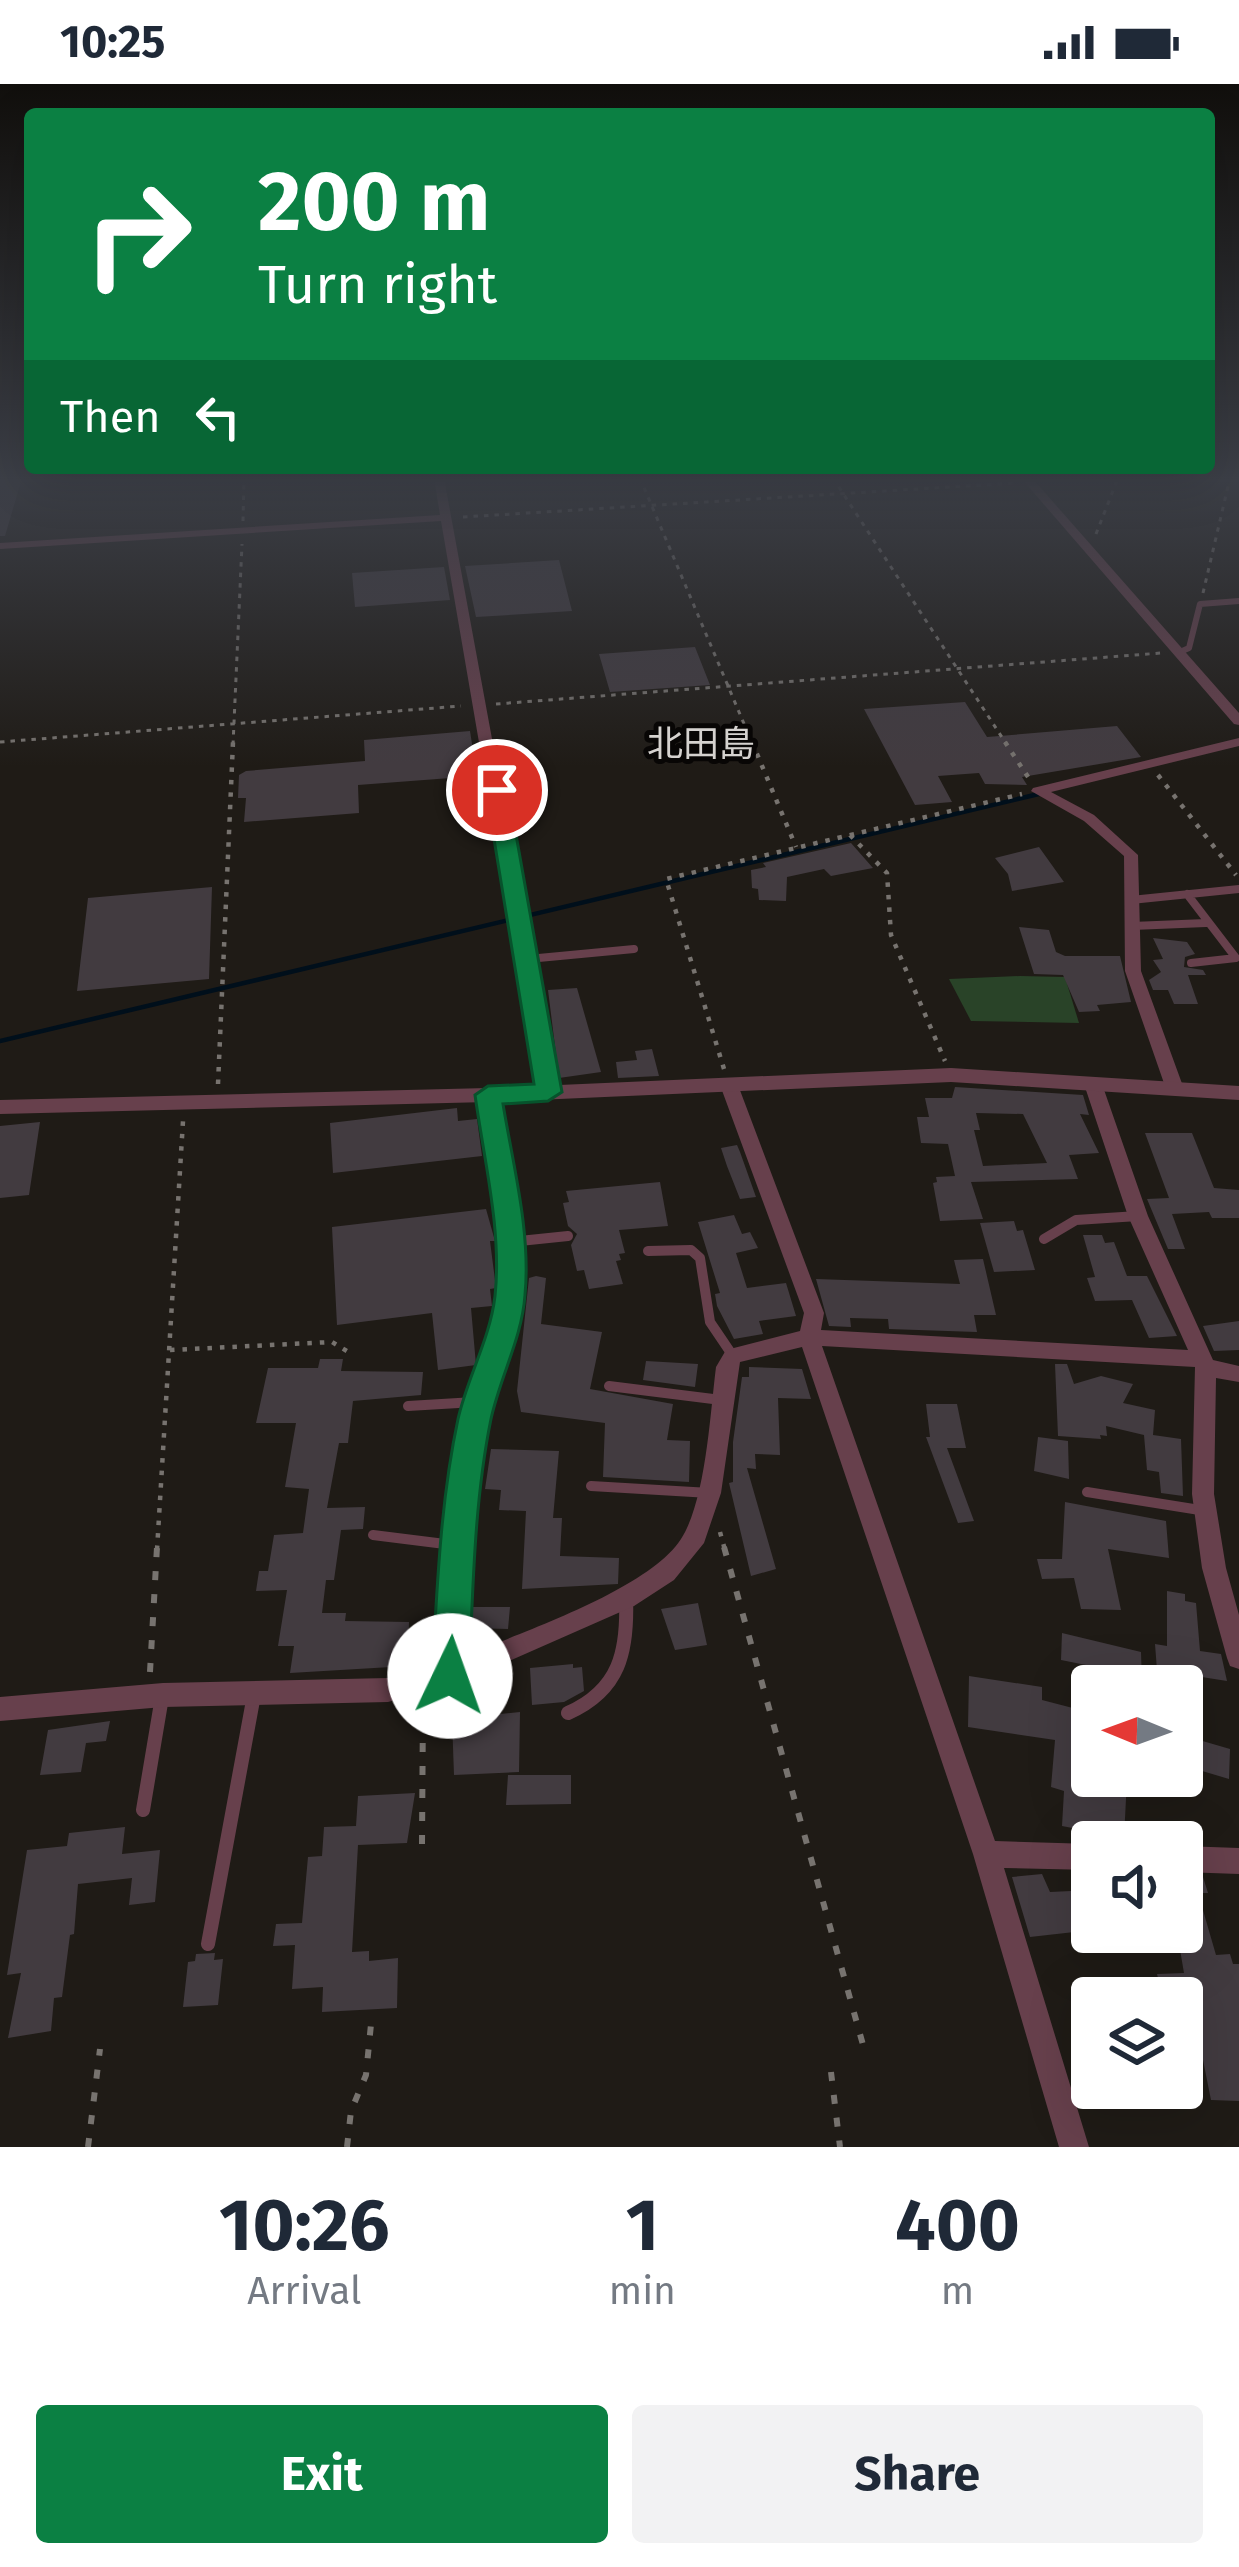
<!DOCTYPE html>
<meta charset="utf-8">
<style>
body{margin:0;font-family:"Fira Sans","Noto Sans JP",sans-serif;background:#f2f2f3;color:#1f2937;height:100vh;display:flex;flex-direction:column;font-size:45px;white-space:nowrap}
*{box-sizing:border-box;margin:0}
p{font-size:39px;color:#747a83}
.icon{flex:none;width:66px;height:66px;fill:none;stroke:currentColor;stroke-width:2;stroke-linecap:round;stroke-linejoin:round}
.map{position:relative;height:2063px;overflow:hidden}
.side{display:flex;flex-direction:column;background:#fff;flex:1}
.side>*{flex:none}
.guide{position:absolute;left:24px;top:24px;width:1191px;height:366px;border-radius:12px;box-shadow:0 12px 48px #0002;background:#0b8043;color:#fff;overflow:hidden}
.needle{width:78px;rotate:271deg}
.buttons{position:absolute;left:1071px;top:1581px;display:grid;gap:24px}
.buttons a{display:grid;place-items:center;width:132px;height:132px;border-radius:12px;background:#fff;box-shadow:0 12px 48px #0002;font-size:60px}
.pin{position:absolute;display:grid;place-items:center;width:102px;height:102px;color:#fff;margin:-51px;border:6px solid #fff;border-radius:50%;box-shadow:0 3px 12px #0007}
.me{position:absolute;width:132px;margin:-66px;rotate:3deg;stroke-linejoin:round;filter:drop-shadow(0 0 9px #0008)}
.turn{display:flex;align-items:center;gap:42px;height:252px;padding:0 36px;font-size:54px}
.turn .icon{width:156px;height:156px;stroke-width:2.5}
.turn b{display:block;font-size:84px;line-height:102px}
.then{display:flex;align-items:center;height:114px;padding:0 36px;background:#0003;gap:24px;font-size:45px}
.eta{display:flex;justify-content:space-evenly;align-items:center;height:204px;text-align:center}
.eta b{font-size:72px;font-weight:700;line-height:84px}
.primary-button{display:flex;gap:24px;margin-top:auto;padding:24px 36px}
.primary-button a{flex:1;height:138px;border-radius:12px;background:#0b8043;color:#fff;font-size:48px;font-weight:700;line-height:138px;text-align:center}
.primary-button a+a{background:#f2f2f3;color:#1f2937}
.status{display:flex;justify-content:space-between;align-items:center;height:84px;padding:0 60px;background:#fff;direction:ltr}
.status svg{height:33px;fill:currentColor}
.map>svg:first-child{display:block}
</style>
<div class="status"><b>10:25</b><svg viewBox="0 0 49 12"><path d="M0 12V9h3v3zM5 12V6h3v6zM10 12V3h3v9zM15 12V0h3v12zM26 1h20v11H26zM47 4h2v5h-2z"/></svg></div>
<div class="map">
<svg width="1239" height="2063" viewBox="0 0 1239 2063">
<rect width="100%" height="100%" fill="#1f1b16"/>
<path fill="#294328" d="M1020,892L1065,893L1079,939L971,937L949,895Z"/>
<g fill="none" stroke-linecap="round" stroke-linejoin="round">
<path stroke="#000f1b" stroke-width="4.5" d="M0,957L1043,709"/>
</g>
<path fill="#423b40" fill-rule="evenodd" d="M0,394H22L5,452H0Z
M559,476L572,527L476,533L465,482Z
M444,483L450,516L355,523L352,489Z
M695,563L710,601L610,608L599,570Z
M965,618L987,653L1117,642L1141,673L1022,693L1027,701L985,700L979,689L938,692L952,718L915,721L864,625Z
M470,647L477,692L358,701L359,729L244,738L246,714H238L239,691L246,687L365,677L364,656Z
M851,759L873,784L831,792L824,785L787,793L786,817L759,816L758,805L752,804L751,786L766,783L763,779Z
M1039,763L1064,798L1012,807L1008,790L995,774Z
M212,803L209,895L77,907L88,814Z
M1019,843L1049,846L1056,868L1065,872H1120L1131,918L1097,921L1100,927L1079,928L1063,891L1034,890Z
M1153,854L1187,858L1195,870L1185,873L1184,883L1203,886L1206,891H1188L1198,920H1174L1168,906H1153L1149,896L1161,888L1153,876L1163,875Z
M577,904L601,988L559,994L548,906Z
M652,965L659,992L618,994L616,978L637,976L635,967Z
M955,1003L1083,1011L1089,1031L1080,1030L1099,1069L1069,1071L1078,1095L971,1098L983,1135L940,1137L933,1099L937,1098L936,1093L955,1092L948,1060L921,1059L917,1033H929L925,1014H952ZM976,1029L1023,1030L1047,1079L983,1082L974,1046H980Z
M457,1024L458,1037L477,1035L482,1072L333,1089L330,1039Z
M40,1038L29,1111L0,1114V1042Z
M1145,1049H1192L1214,1104L1239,1106V1134H1212L1209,1128L1172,1130L1185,1165H1168L1147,1115L1169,1114Z
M737,1061L740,1068L756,1113L740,1115L727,1082L721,1064Z
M660,1098L668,1142L619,1146L625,1169L619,1170L621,1176L616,1177L623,1200L589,1205L584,1186L577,1187L571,1161L577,1150L568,1142L563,1119L569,1118L566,1107Z
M486,1125L495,1157H490L496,1204L490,1205L492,1222L471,1224L476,1281L438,1286L432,1229L337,1241L332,1143Z
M734,1131L742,1150L750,1148L758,1164L736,1169L747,1204L786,1199L796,1232L759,1237L763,1250L734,1255L717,1222L715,1210L720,1209L698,1138Z
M1014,1137L1017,1147L1023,1146L1035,1186L994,1188L980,1139Z
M1083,1151H1102L1105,1159L1114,1158L1127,1192H1147L1177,1252L1149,1254L1132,1216L1095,1217L1087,1194L1095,1193Z
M983,1175L996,1231H974L977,1248L889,1245L888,1235L850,1234L851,1243L829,1242L816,1195L960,1200L954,1176Z
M536,1192L546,1194L541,1240L602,1248L590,1305L673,1320L667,1356L690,1357L689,1398L603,1393L605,1339L521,1328L517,1307L529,1194Z
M1239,1237V1266L1214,1267L1203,1242Z
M320,1275H343L341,1287L423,1288L421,1311L353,1317L348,1359H339L327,1424L365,1423L363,1445L341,1446L334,1496H326L322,1529H346L345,1537L409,1538L408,1582L290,1589L294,1562H278L287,1506L256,1507L259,1487H268L274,1451L303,1449L309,1405L285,1403L296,1339H256L268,1284H318Z
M646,1277L698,1280L695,1303L643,1296Z
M1055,1280H1067L1074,1300L1101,1292L1133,1300L1123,1319L1155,1326L1153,1351L1181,1355L1183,1412L1161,1409L1159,1388L1147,1386L1144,1351L1106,1342L1107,1352L1100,1351L1101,1355L1058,1352Z
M749,1283L802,1285L811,1315L778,1314L780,1371L755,1370L756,1385L747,1384L776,1485L751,1492L729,1399L733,1398V1358L742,1293H749Z
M926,1320H957L966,1364H947L974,1437L958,1439L926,1353H930Z
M1038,1353L1068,1357L1069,1395L1034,1387Z
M491,1365L559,1367L553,1434H562L560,1472L619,1474L618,1500L522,1505L526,1427L499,1426L501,1406L485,1405Z
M1065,1418L1166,1437L1169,1474L1108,1465L1121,1526L1081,1525L1074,1494L1042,1495L1037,1475H1062Z
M1167,1507L1185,1510V1517L1196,1519L1200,1567L1221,1570L1227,1597L1157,1586L1155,1560L1167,1562Z
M698,1519L707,1561L675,1566L661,1525Z
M471,1523H510L508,1545L469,1544Z
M1062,1549L1141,1568L1142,1599L1086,1602V1581L1061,1576Z
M573,1580V1584L582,1583L584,1607L564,1618L532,1621L530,1584Z
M969,1592L1042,1603V1616L1092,1629V1692L1127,1695L1124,1754L1062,1742L1064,1707L1051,1703L1055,1656L968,1643Z
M520,1628L519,1688L454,1691L452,1635Z
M110,1637L106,1657L86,1659L81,1688L40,1691L48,1646Z
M1182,1651L1230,1665L1229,1695L1182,1681Z
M508,1691H571V1720L506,1721Z
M415,1709L407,1759L358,1761L352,1868L369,1867V1877L398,1874L397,1924L322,1928L323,1903L292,1905L295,1861L273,1862L276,1840L302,1839L308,1773L322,1772L324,1743L356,1742L358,1712Z
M125,1743L122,1770L160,1766L155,1818L129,1821L132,1794L78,1800L74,1850L70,1851L62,1913L54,1914L51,1947L8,1954L21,1889L7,1891L27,1766L67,1762L69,1749Z
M1042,1790L1050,1808L1092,1806V1846L1030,1853L1012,1793Z
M1182,1792L1203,1793L1208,1809H1198L1216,1871L1230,1870L1233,1880H1239V2017L1211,2016L1191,1916L1163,1914L1157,1890L1184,1889L1177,1848H1182Z
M215,1869L214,1876L223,1875L218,1921L183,1923L188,1878L195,1877L196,1870Z"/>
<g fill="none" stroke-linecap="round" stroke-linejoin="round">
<path stroke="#77736f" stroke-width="3" stroke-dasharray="4.5 6" stroke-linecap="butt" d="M640,394L753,661
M833,394L1007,661
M463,433L1014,399
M243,437L244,394
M1096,450L1118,394
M1203,509L1230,394
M496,620L1161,569
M0,658L461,622
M233,661L242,460"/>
<path stroke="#77736f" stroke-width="4.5" stroke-dasharray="4.5 8" stroke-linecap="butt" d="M752,658L796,763
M1005,658L1030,696
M1158,691L1236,791
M850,751L887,789L891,851L945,977
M724,985L666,795L1022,710
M218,1000L233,658
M170,1266L332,1258L350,1269
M720,1448L725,1466
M157,1466L183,1037"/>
<path stroke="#77736f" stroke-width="6" stroke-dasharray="9 14" stroke-linecap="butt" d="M724,1463L865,1968
M150,1588L157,1463
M422,1760L423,1616
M831,1988L840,2063
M88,2063L100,1965
M347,2063L351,2027L366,1991L372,1930"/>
<path stroke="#67404c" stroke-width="6" d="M1180,568L1189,564L1200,520L1239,517"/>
<path stroke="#67404c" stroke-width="8" d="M1187,810L1236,874L1191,879
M1131,816L1239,805
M1132,842L1206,839
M528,875L634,865"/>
<path stroke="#67404c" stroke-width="10" d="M1044,1155L1076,1136L1138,1132
M510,1158L568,1152
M648,1167L691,1166L700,1174L710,1238L733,1272
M609,1302L721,1316
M408,1322L475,1318
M591,1402L710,1409
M1087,1408L1206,1427
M373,1451L453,1461"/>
<path stroke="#67404c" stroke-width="14" d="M568,1629C620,1606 628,1567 626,1514
M143,1726L162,1613
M208,1860L254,1611"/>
<path fill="#67404c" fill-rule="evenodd" d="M434,394H444L557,1008L548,1014L539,1008L441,437L0,465V459L440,431Z
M1021,394H1032L1239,629V641L1234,640Z
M1239,654V662L1051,708L1094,731L1138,771L1141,887L1184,1005L1175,1011L1166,1005L1125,887L1124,772L1084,737L1031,707L1033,704Z
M1093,994L1102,1000L1148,1132L1213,1276L1239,1282V1298L1216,1294L1214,1410L1226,1484L1239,1531V1585L1230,1582L1227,1574L1202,1484L1192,1410L1195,1283L822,1262L995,1757L1092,1760V1786L1004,1784L1089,2063H1059L973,1770L802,1263L740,1278L721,1409L704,1459L674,1496L634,1522L459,1599L388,1618L163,1623L0,1637V1613L163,1599L388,1594L438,1582C443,1500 444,1416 463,1335C473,1293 496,1255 500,1212C507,1145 490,1077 479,1011L482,1007H494L497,1011C508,1077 526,1144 520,1212C516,1255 494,1293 485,1335C467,1413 467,1494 463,1573C521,1548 648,1506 681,1455C706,1416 710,1330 716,1283L726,1266L800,1247L804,1229L720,1001L723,997H735L738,1001L824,1229L821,1246L1188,1266L1128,1132L1084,1000Z
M1182,1762L1239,1764V1790L1182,1788Z"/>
<path fill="#67404c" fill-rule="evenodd" d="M951,984L1239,1002V1016L951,998L488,1018L0,1030V1016L488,1004Z"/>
</g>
<linearGradient id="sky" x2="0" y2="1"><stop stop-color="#110f0c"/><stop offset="0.58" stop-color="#3c3f47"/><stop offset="1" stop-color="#3c3f47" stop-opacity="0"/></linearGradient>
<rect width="1239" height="683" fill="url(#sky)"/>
<path fill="#0b8043" stroke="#07532c" stroke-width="3" d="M497,699L508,706L562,1008L548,1017L503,1020C513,1081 531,1148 525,1211C522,1254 500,1293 491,1335C474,1418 473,1507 469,1592L464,1604L450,1609L437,1604L432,1592C437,1507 440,1419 458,1335C467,1294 490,1255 495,1212C502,1147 484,1076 475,1011L488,1002L534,1000L486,706Z"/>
<g text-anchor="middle" stroke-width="10" stroke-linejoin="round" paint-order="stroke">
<g font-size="36" fill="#d5d2cf" stroke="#080605">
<text x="701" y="672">北田島</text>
</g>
</g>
</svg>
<div class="buttons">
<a><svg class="needle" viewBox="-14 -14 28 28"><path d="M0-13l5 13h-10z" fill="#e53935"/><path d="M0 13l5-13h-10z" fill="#747a83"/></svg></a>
<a><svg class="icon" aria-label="sound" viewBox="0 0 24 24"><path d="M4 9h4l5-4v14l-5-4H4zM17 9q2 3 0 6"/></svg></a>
<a><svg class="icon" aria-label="layers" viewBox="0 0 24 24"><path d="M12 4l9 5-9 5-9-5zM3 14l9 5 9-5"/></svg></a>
</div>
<div class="pin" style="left:497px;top:706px;background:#d93025"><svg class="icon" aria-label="arrive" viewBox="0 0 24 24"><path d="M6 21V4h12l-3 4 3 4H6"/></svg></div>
<svg class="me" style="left:450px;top:1592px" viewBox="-20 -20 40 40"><circle r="19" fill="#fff"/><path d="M0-13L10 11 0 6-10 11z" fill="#0b8043"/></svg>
<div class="guide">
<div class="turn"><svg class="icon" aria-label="right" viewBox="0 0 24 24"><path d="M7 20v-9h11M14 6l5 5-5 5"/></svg><div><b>200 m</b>Turn right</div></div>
<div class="then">Then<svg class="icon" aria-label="left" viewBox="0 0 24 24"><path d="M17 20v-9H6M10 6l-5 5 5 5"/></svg></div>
</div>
</div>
<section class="side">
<div class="eta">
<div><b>10:26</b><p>Arrival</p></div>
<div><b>1</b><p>min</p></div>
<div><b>400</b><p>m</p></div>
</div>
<div class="primary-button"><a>Exit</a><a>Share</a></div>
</section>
